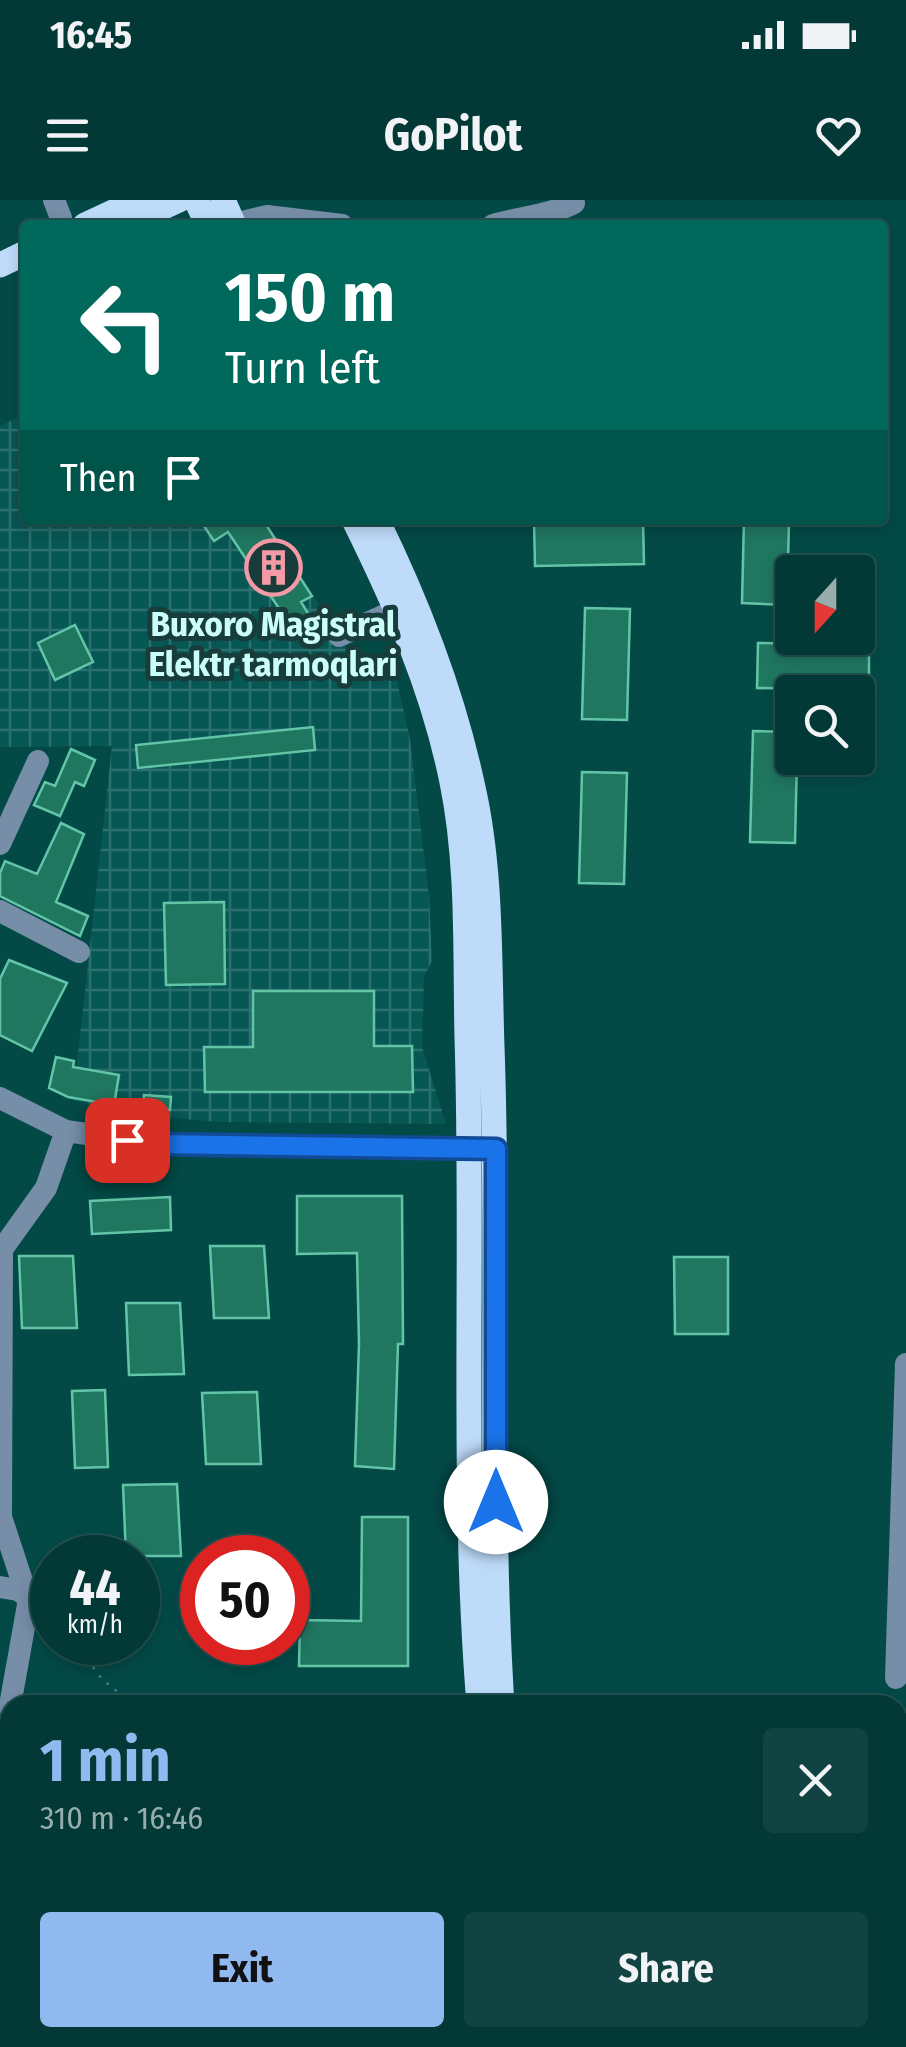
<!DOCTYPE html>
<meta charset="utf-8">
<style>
body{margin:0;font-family:"Fira Sans Condensed",sans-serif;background:#104341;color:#f1f3f6;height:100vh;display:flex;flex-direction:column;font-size:38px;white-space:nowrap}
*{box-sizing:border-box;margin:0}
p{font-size:32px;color:#96acad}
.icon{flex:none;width:55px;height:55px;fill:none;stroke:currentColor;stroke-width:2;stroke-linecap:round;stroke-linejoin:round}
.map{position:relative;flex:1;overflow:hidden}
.side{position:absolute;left:0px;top:1495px;width:908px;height:352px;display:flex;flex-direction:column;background:#023835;border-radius:30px 30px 0 0;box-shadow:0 5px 15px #0003,0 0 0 2px #235250}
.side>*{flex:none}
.guide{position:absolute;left:20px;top:20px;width:868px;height:305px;border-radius:10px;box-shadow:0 5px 15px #0003,0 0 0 2px #235250;background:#00695c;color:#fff;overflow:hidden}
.needle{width:65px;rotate:201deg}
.buttons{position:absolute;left:775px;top:355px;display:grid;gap:20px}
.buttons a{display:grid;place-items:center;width:100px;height:100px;border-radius:10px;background:#023835;box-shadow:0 5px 15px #0003,0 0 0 2px #235250;font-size:50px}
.speed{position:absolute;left:30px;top:1335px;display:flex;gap:20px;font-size:50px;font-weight:700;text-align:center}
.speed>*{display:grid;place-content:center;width:130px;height:130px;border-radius:50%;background:#023835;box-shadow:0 5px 15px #0003,0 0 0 2px #235250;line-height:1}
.speed small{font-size:25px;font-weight:400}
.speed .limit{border:15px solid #d22;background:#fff;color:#111}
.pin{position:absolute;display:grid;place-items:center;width:85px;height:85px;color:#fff;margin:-42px;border-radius:20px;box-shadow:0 5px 15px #0006}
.me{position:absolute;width:110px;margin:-55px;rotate:0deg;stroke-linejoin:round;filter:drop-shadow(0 0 8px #0008)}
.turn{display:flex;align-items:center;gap:35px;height:210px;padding:0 40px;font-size:45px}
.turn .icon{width:130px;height:130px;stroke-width:2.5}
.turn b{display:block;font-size:70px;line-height:85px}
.then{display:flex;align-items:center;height:95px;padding:0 40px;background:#0003;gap:20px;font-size:38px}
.round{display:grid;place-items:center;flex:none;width:105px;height:105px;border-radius:10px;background:#104341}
.headline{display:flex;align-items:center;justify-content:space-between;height:170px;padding:0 40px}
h1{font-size:60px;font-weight:700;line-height:75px;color:#90b9f0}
.action{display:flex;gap:20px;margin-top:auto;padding:20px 40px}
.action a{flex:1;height:115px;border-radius:10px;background:#90b9f0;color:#111;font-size:40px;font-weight:700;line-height:115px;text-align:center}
.action a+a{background:#104341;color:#f1f3f6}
.status{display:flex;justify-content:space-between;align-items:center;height:70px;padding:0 50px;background:#023835;direction:ltr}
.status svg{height:28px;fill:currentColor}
header{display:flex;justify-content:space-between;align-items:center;height:130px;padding:0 40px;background:#023835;font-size:45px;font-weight:700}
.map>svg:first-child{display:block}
</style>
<div class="status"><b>16:45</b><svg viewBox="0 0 49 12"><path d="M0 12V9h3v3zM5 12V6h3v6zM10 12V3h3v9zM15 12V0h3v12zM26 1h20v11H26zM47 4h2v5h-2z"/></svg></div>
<header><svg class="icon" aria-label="menu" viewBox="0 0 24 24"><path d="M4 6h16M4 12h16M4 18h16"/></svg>GoPilot<svg class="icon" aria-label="heart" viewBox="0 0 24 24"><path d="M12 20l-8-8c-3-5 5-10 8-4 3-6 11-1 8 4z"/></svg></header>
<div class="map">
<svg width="906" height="1847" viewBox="0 0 906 1847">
<defs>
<pattern id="industrial-grid" width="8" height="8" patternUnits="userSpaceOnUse" patternTransform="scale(2.5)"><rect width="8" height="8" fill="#075754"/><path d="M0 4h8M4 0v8" fill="none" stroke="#2a706e"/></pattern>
</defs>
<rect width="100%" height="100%" fill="#034a47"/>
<path fill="url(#industrial-grid)" d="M25,214V320H263L348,449L363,481L396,477L410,540L429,696L432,761L424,777L422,847L446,924L220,922L118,913L73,900L112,546L0,547V226Z"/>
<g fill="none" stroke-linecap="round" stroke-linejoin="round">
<path stroke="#0e2c2a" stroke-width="15" d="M898,1678L906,1671"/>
</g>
<path fill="#207760" stroke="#63c5a7" stroke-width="2.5" d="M200,320H263L312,396L301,402L309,415L295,423L288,414L284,416L228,332L214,341Z
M534,320H643L644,364L535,366Z
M744,320H789L787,405L742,403Z
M585,408L630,409L627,520L582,519Z
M75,425L93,462L55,480L38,443Z
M758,443L869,445V490L757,488Z
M313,527L315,550L138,568L136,545Z
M753,531L792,532V558H797L795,643L750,642Z
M71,549L95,560L84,586L75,582L60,616L34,605L45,582L55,586Z
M582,572L627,573L624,684L579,683Z
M61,623L84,634L56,702L88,716L80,736L0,696V673L5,661L37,674Z
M224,702L225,784L166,785L164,703Z
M9,760L67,783L32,851L0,835V779Z
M253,791H374V846H412L413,892H205L204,847H253Z
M56,857L74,861L73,867L119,875L114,905L68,897L49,888Z
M144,895L171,897L170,910L143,908Z
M297,996H402L403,1144H398L394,1269L355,1266L359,1144L357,1053L297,1054Z
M170,997L171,1030L92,1034L90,1001Z
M210,1046H264L269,1118H214Z
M19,1056H73L77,1128H22Z
M674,1057H728V1134H675Z
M126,1103H180L184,1174L129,1175Z
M105,1190L108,1267L75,1268L72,1191Z
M257,1192L261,1264H206L202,1193Z
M177,1284L181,1356H126L123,1285Z
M362,1317H408V1466H299L300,1420L361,1421Z"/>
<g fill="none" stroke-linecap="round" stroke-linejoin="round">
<path stroke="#438380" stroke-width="2.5" stroke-dasharray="2.5 8" stroke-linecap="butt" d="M74,1442L102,1479L133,1505
M0,1834L25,1847
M351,1838L359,1842
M477,1838V1847
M49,1847L164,1838
M318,1847L422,1838"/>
<path stroke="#778ea8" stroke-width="22" d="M54,0L61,18L58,25
M234,24L267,16L342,25
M493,25C517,18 555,14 574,3L573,0
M339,436L398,409
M0,644L38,561
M0,711L79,752
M0,898L66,931L157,944L487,948
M2,1050L1,1317L27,1396
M0,1052L46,988L66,931
M0,1387L18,1390L27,1396L28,1405L0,1561
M896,1478L906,1164"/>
<path stroke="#bedbfa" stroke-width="25" d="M196,0L208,25
M223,0L234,25
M85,25L139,0
M125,25L179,0
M0,65L25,53
M354,320C396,405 433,488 452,582C469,665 465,753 467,838C474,1060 461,1285 479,1505
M377,320C418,404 452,491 472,583C492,669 489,759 492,847C500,1066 488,1286 502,1505
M898,1650L906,1643
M898,1708L906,1702
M898,1831L906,1844
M748,1838L771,1847
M847,1838L868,1847
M636,1847L637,1838
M663,1847L673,1838"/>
</g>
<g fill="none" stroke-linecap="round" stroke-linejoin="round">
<defs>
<path id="route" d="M127,940L158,944L496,949V1302"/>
</defs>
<use href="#route" stroke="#114b97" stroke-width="25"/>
<use href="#route" stroke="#1a73e8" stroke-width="18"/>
</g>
<defs>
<symbol id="building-ring" viewBox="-11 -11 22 22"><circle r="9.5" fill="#183c3a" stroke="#f49aa6" stroke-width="1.5"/><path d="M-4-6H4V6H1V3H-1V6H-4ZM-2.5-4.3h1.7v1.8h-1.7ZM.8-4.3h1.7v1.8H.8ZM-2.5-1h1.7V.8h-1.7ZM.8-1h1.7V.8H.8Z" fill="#f49aa6"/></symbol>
</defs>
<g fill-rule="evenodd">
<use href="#building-ring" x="242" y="336" width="63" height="63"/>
</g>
<g text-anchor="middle" stroke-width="10" stroke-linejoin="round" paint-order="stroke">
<g font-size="35" font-weight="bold" fill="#cbfefa" stroke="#183c3a">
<text x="273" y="436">Buxoro Magistral<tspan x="273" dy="40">Elektr tarmoqlari</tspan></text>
</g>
</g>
</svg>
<div class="buttons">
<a><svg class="needle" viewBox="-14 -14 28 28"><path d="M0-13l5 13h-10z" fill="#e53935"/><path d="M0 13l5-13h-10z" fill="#96acad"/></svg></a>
<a><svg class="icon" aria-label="search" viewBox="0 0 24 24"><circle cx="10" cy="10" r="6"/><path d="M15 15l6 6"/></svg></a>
</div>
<div class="speed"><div>44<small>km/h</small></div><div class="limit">50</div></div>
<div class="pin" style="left:127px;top:940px;background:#d93025"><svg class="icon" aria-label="arrive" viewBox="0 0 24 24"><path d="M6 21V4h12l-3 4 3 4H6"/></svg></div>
<svg class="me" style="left:496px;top:1302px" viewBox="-20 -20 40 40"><circle r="19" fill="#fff"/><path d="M0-13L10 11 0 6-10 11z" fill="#1a73e8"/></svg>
<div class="guide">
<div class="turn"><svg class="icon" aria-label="left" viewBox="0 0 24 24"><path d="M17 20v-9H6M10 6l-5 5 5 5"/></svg><div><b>150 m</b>Turn left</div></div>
<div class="then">Then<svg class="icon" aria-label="arrive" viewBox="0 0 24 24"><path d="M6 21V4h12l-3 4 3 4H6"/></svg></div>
</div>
<section class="side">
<div class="headline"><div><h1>1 min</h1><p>310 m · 16:46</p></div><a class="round"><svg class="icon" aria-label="close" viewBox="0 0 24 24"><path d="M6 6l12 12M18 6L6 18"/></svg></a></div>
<div class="action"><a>Exit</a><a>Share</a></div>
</section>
</div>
